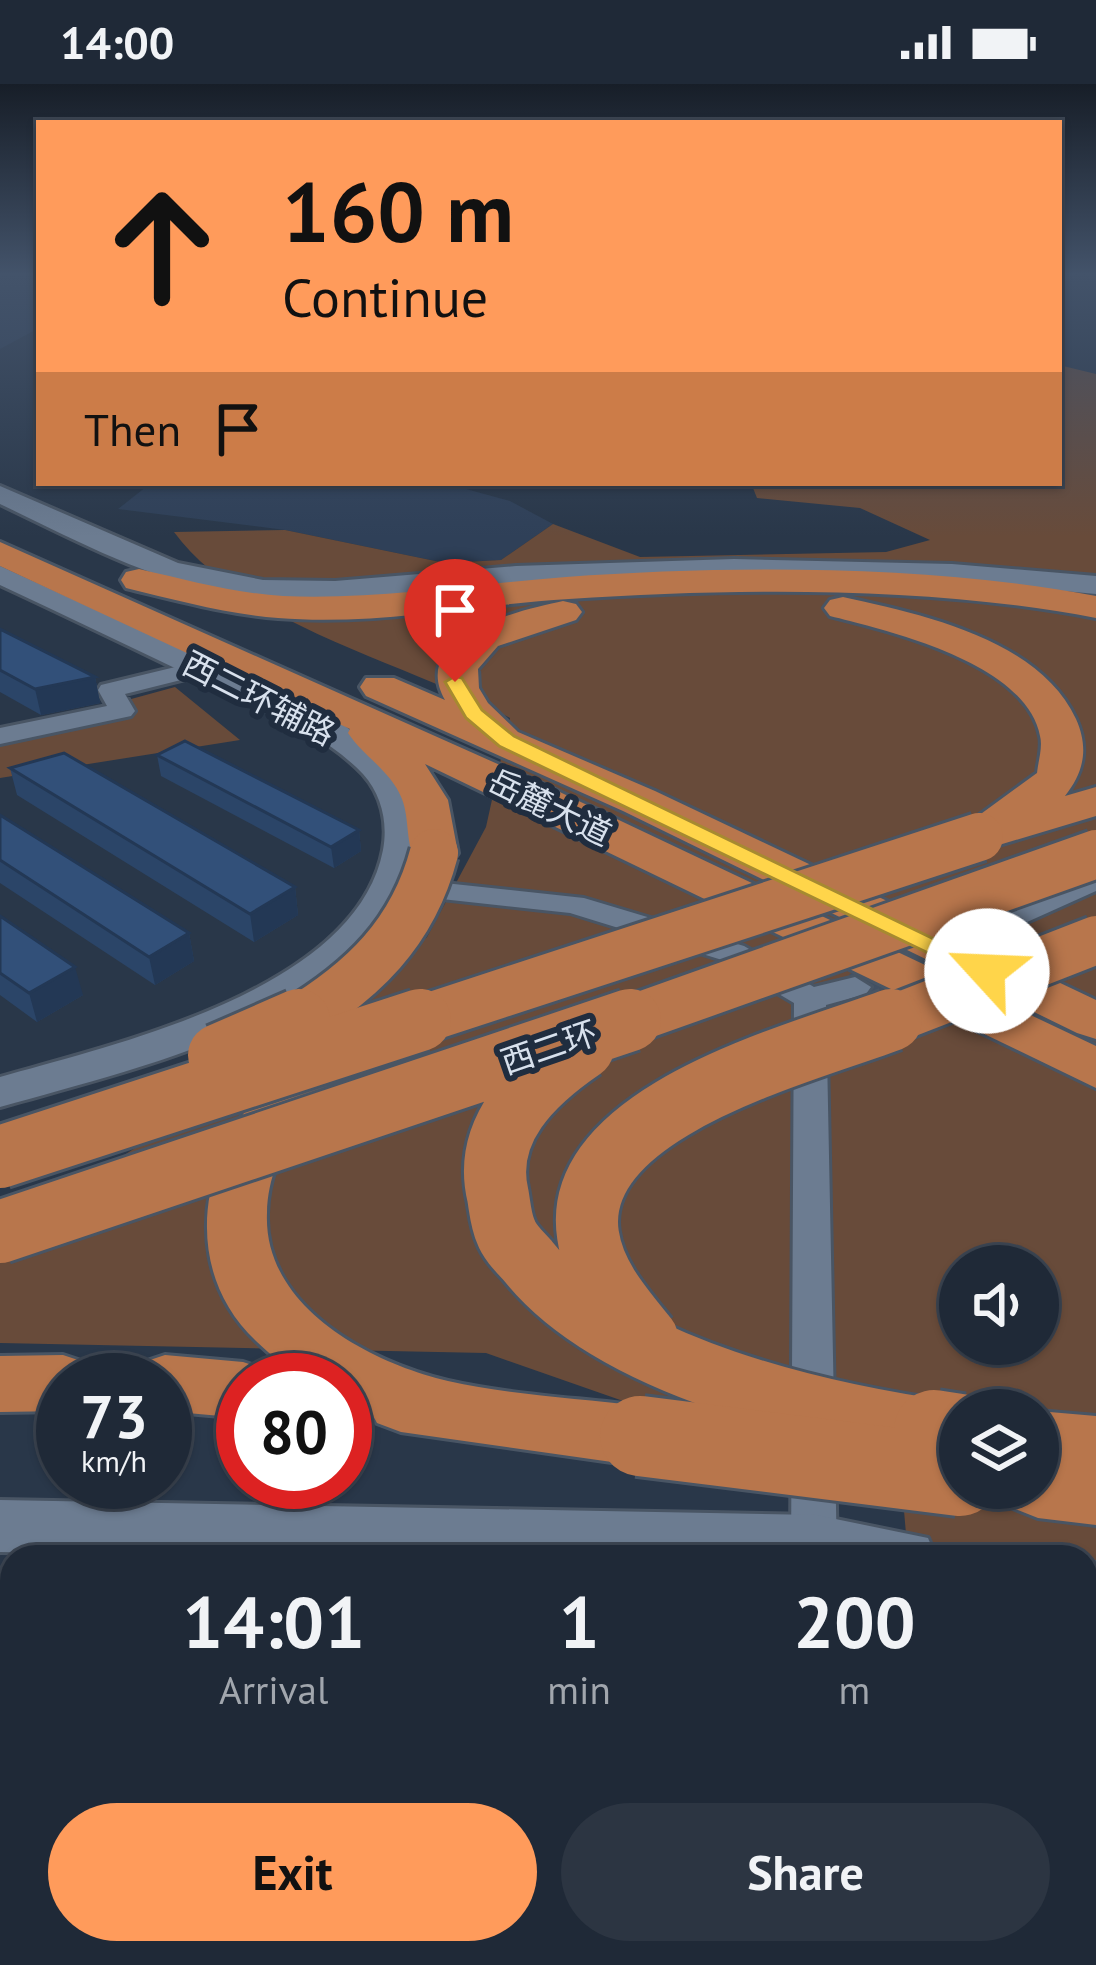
<!DOCTYPE html>
<meta charset="utf-8">
<style>
body{margin:0;font-family:"PT Sans","Noto Sans SC",sans-serif;background:#2c3542;color:#f1f3f6;height:100vh;display:flex;flex-direction:column;font-size:45px;white-space:nowrap}
*{box-sizing:border-box;margin:0}
p{font-size:39px;color:#a1a6ad}
.icon{flex:none;width:66px;height:66px;fill:none;stroke:currentColor;stroke-width:2;stroke-linecap:round;stroke-linejoin:round}
.map{position:relative;flex:1;overflow:hidden}
.panel{position:absolute;left:0px;top:1461px;width:1098px;height:420px;display:flex;flex-direction:column;background:#1f2937;border-radius:36px 36px 0 0;box-shadow:0 3px 9px #0004,0 0 0 3px #3c4552}
.panel>*{flex:none}
.top-card{position:absolute;left:36px;top:36px;width:1026px;height:366px;border-radius:0px;box-shadow:0 3px 9px #0004,0 0 0 3px #3c4552;background:#ff9b5b;color:#111;overflow:hidden}
.tools{position:absolute;left:939px;top:1161px;display:grid;gap:24px}
.tools a{display:grid;place-items:center;width:120px;height:120px;border-radius:50%;background:#1f2937;box-shadow:0 3px 9px #0004,0 0 0 3px #3c4552;font-size:60px}
.speed{position:absolute;left:36px;top:1269px;display:flex;gap:24px;font-size:60px;font-weight:700;text-align:center}
.speed>*{display:grid;place-content:center;width:156px;height:156px;border-radius:50%;background:#1f2937;box-shadow:0 3px 9px #0004,0 0 0 3px #3c4552;line-height:1}
.speed small{font-size:30px;font-weight:400}
.speed .limit{border:18px solid #d22;background:#fff;color:#111}
.pin{position:absolute;display:grid;place-items:center;width:102px;height:102px;color:#fff;margin:-123px -51px;border-radius:50% 50% 50% 0;rotate:-45deg;box-shadow:0 0 12px #0007}
.pin .icon{rotate:45deg}
.me{position:absolute;width:132px;margin:-66px;rotate:295deg;stroke-linejoin:round;filter:drop-shadow(0 0 9px #0008)}
.turn{display:flex;align-items:center;gap:42px;height:252px;padding:0 48px;font-size:54px}
.turn .icon{width:156px;height:156px;stroke-width:2.5}
.turn b{display:block;font-size:84px;line-height:102px}
.then{display:flex;align-items:center;height:114px;padding:0 48px;background:#0003;gap:24px;font-size:45px}
.eta{display:flex;justify-content:space-evenly;align-items:center;height:204px;text-align:center}
.eta b{font-size:72px;font-weight:700;line-height:84px}
.primary-button{display:flex;gap:24px;margin-top:auto;padding:24px 48px}
.primary-button a{flex:1;height:138px;border-radius:72px;background:#ff9b5b;color:#111;font-size:48px;font-weight:700;line-height:138px;text-align:center}
.primary-button a+a{background:#2c3542;color:#f1f3f6}
.status{display:flex;justify-content:space-between;align-items:center;height:84px;padding:0 60px;background:#1f2937;direction:ltr}
.status svg{height:33px;fill:currentColor}
.map>svg:first-child{display:block}
</style>
<div class="status"><b>14:00</b><svg viewBox="0 0 49 12"><path d="M0 12V9h3v3zM5 12V6h3v6zM10 12V3h3v9zM15 12V0h3v12zM26 1h20v11H26zM47 4h2v5h-2z"/></svg></div>
<div class="map">
<svg width="1096" height="1881" viewBox="0 0 1096 1881">
<rect width="100%" height="100%" fill="#293749"/>
<path fill="#2f4058" d="M0,190H39V244L0,265Z
M151,399H444L510,417L553,440L501,476L445,479L285,446L118,425Z
M0,1679H12V1869H760L773,1881H0Z"/>
<path fill="#684b3a" fill-rule="evenodd" d="M1059,281L1096,290V1545L1086,1543V1473H908L903,1415L486,1269L0,1259V1152L350,924L427,853L486,743L510,634C410,580 242,541 174,448L285,446L445,479L501,476L553,440L640,473L886,468L930,456L860,424L757,414L751,399H1059ZM960,1182H1038V1260H960ZM960,1326H1038V1404H960Z
M175,603L240,656L0,694V651Z"/>
<g fill="none" stroke-linecap="round" stroke-linejoin="round">
<path stroke="#435062" stroke-width="28" stroke-dasharray="28 15" stroke-linecap="butt" d="M855,903L963,855"/>
<defs>
<path id="minor" d="M200,577L209,579V589L125,610L135,627L131,632L0,660V644L107,622L98,606L101,601Z
M1096,787V807L976,861H954L950,854L954,847Z
M407,795L584,814L744,862L814,903L855,893L871,903L866,910L826,921L837,1473H791L794,919L722,876L570,829L396,810L392,804Z
M1086,1628L1096,1632V1682L1086,1678Z"/>
<path id="tertiary" d="M0,402L178,479L263,496L335,497L516,482L734,475L952,480L1096,492V510C910,491 725,490 539,498C436,502 332,525 229,509C147,496 74,455 0,420Z
M0,482L335,635C395,677 445,723 408,801C343,940 136,984 0,1023V993C116,960 356,906 383,766C388,739 382,711 363,690C321,646 260,625 206,599C137,566 69,533 0,501Z
M0,1416L816,1431L928,1454L936,1473H285L0,1468Z
M1086,1477L1096,1479V1533L1086,1531Z"/>
<path id="trunk" d="M0,458L547,702L1096,962V1004L425,680L448,716L458,769L451,779L434,783L417,779C405,761 410,736 402,715C391,687 364,673 348,649L350,645L0,482Z
M139,485C187,496 234,509 283,512C378,516 472,500 566,493C732,481 933,481 1096,512V534C931,502 737,504 569,515C472,521 375,542 278,534C226,530 176,516 126,504L121,496L126,488Z
M843,513C921,530 1039,555 1076,635C1089,664 1084,688 1065,712L1096,703V732L979,767L963,763L956,753L963,743L1037,689C1038,678 1043,663 1040,652C1026,579 890,547 830,532L824,524L830,516Z
M563,517L576,520L582,528L576,536L498,562L478,585L479,604L488,619L518,648L655,707L1096,916V955L1077,949L623,727L366,612L360,603L366,594H394L445,616C408,551 521,526 563,517Z
M354,948L373,953L381,966L373,979C318,1017 269,1058 267,1129C263,1222 368,1278 448,1297C510,1311 577,1314 640,1322L665,1331L675,1352L665,1373L640,1382L401,1348L377,1339L370,1326L345,1316V1296C300,1296 289,1288 256,1257C152,1159 227,983 354,948Z
M63,1271L87,1279L96,1296H63V1327L0,1328V1272Z
M165,1271L243,1278L267,1286L272,1296H243V1334L165,1327V1296H132L141,1279Z
M1038,1327L1096,1332V1441L1038,1434L1013,1424L1003,1404H1038Z"/>
</defs>
<use href="#minor" stroke="#495564" stroke-width="6"/>
<use href="#tertiary" stroke="#495564" stroke-width="6"/>
<use href="#trunk" stroke="#495564" stroke-width="6"/>
<use href="#minor" fill="#6c7c91" fill-rule="evenodd"/>
<use href="#tertiary" fill="#6c7c91" fill-rule="evenodd"/>
<use href="#trunk" fill="#b8764c" fill-rule="evenodd"/>
<defs>
<path id="trunk-bridge-far2" d="M293,939C363,897 413,849 434,769
M411,939L979,753
M621,939L1096,770
M883,939L1096,856"/>
<path id="trunk-bridge-far1" d="M583,964C533,998 482,1046 498,1112C500,1124 501,1137 506,1148C510,1159 521,1169 528,1177C614,1285 824,1331 955,1349
M219,971L299,936
M0,1073L420,936
M0,1148L630,936
M647,1254C622,1223 594,1192 588,1151C569,1027 804,969 891,936"/>
<path id="trunk-bridge" d="M934,1346L960,1350
M640,1352L960,1392"/>
</defs>
<use href="#trunk-bridge-far2" stroke="#495564" stroke-width="54" stroke-linecap="butt"/>
<use href="#trunk-bridge-far1" stroke="#495564" stroke-width="68" stroke-linecap="butt"/>
<use href="#trunk-bridge" stroke="#495564" stroke-width="86" stroke-linecap="butt"/>
<use href="#trunk-bridge-far2" stroke="#b8764c" stroke-width="48"/>
<use href="#trunk-bridge-far1" stroke="#b8764c" stroke-width="62"/>
<use href="#trunk-bridge" stroke="#b8764c" stroke-width="80"/>
</g>
<path fill="#2b4568" d="M0,545L95,593L100,619L41,631L0,608Z
M157,671L359,746L361,767L334,784L161,692Z
M10,684L295,803L298,831L254,858L17,711Z
M0,731L189,849L194,877L155,901L0,799Z
M0,832L83,911L37,938L0,911Z"/>
<path fill="#233855" d="M95,593L100,619L41,631L35,605Z
M359,746L361,767L334,784L331,763Z
M295,803L298,831L254,858L250,830Z
M189,849L194,877L155,901L149,873Z
M75,883L83,911L37,938L29,909Z"/>
<path fill="#325079" stroke="#233855" stroke-width="3" d="M0,545L95,593L35,605L0,586Z
M185,657L359,746L331,763L157,671Z
M64,669L295,803L250,830L10,684Z
M0,731L189,849L149,873L0,776Z
M0,832L75,883L29,909L0,889Z
M219,1869H556L569,1881H208Z"/>
<linearGradient id="sky" x2="0" y2="1"><stop stop-color="#171e28"/><stop offset="0.42" stop-color="#43536a"/><stop offset="1" stop-color="#43536a" stop-opacity="0"/></linearGradient>
<rect width="1096" height="453" fill="url(#sky)"/>
<path fill="#ffd54a" stroke="#a68a30" stroke-width="3" d="M455,592L462,594L482,626L514,652L1000,887L997,893H978L499,662L466,634L445,598Z"/>
<g text-anchor="middle" stroke-width="12" stroke-linejoin="round" paint-order="stroke">
<g font-size="33" fill="#d8e1ed" stroke="#202d3f">
<text transform="translate(259 614) rotate(27)" y="12">西二环辅路</text>
<text transform="translate(550 723) rotate(26)" y="12">岳麓大道</text>
<text transform="translate(549 963) rotate(-19)" y="12">西二环</text>
</g>
</g>
</svg>
<div class="tools">
<a><svg class="icon" aria-label="sound" viewBox="0 0 24 24"><path d="M4 9h4l5-4v14l-5-4H4zM17 9q2 3 0 6"/></svg></a>
<a><svg class="icon" aria-label="layers" viewBox="0 0 24 24"><path d="M12 4l9 5-9 5-9-5zM3 14l9 5 9-5"/></svg></a>
</div>
<div class="speed"><div>73<small>km/h</small></div><div class="limit">80</div></div>
<div class="pin" style="left:455px;top:598px;background:#d93025"><svg class="icon" aria-label="arrive" viewBox="0 0 24 24"><path d="M6 21V4h12l-3 4 3 4H6"/></svg></div>
<svg class="me" style="left:987px;top:887px" viewBox="-20 -20 40 40"><circle r="19" fill="#fff"/><path d="M0-13L10 11 0 6-10 11z" fill="#ffd54a"/></svg>
<div class="top-card">
<div class="turn"><svg class="icon" aria-label="ahead" viewBox="0 0 24 24"><path d="M12 20V5M6 11l6-6 6 6"/></svg><div><b>160 m</b>Continue</div></div>
<div class="then">Then<svg class="icon" aria-label="arrive" viewBox="0 0 24 24"><path d="M6 21V4h12l-3 4 3 4H6"/></svg></div>
</div>
<section class="panel">
<div class="eta">
<div><b>14:01</b><p>Arrival</p></div>
<div><b>1</b><p>min</p></div>
<div><b>200</b><p>m</p></div>
</div>
<div class="primary-button"><a>Exit</a><a>Share</a></div>
</section>
</div>
